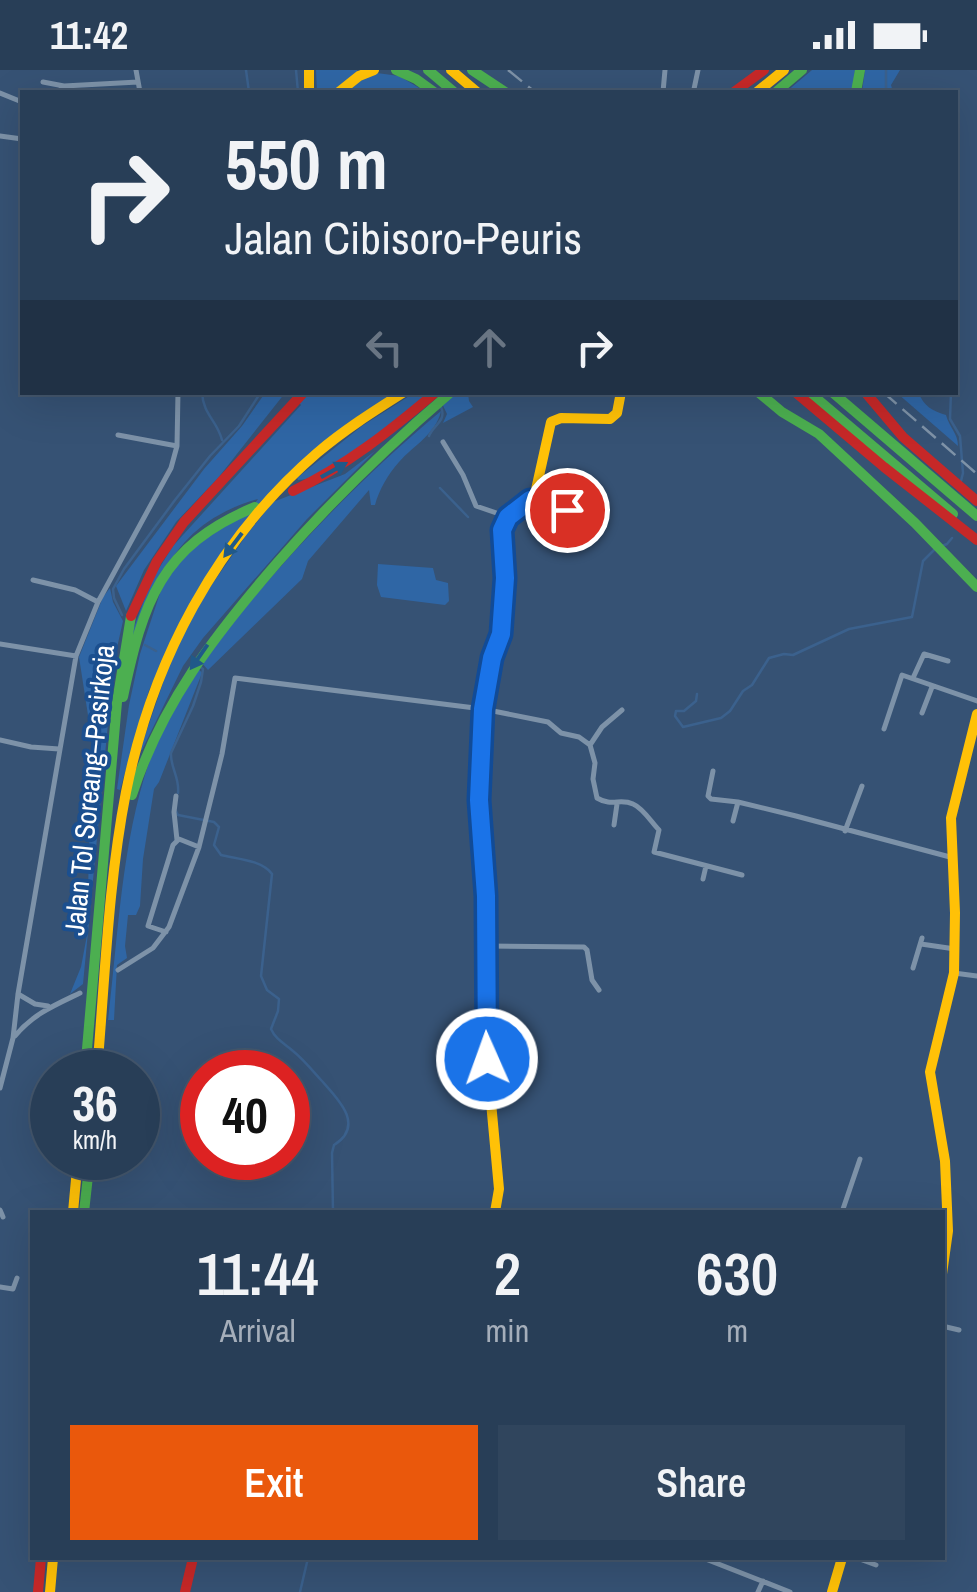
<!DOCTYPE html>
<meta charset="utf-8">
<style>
body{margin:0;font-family:"Archivo Narrow",sans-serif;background:#30455d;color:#f1f3f6;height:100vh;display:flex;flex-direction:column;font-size:38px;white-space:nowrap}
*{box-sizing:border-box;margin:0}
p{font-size:32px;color:#a5aeba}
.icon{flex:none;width:55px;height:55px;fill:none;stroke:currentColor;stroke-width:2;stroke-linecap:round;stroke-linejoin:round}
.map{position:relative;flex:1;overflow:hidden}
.details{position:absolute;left:30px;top:1140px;width:915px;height:350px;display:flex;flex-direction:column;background:#283e57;border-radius:0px;box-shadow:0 10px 40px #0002,0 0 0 2px #44576d}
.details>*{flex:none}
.guide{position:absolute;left:20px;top:20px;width:938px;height:305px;border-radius:0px;box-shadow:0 10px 40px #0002,0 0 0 2px #44576d;background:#283e57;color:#f1f3f6;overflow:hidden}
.speed{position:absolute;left:30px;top:980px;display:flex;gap:20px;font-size:50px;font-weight:700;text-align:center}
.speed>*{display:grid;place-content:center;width:130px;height:130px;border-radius:50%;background:#283e57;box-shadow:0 10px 40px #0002,0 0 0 2px #44576d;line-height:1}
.speed small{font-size:25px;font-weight:400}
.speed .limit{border:15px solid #d22;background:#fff;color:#111}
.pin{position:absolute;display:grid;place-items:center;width:85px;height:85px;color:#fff;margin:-42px;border:5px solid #fff;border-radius:50%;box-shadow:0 2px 10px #0007}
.me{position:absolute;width:110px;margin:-55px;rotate:358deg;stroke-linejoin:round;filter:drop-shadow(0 0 8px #0008)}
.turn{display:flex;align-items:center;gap:35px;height:210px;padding:0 40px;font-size:45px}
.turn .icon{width:130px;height:130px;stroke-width:2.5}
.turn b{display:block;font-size:70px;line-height:85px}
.lanes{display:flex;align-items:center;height:95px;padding:0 40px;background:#0003;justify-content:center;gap:50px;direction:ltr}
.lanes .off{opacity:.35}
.eta{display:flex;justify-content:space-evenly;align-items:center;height:170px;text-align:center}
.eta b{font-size:60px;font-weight:600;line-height:70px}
.action{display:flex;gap:20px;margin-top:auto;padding:20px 40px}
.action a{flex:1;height:115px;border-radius:0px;background:#ea580c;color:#fff;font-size:40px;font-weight:600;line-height:115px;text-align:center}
.action a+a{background:#30455d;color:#f1f3f6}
.status{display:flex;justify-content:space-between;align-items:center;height:70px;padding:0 50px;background:#283e57;direction:ltr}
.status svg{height:28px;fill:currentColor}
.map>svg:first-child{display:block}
</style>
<div class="status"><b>11:42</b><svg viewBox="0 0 49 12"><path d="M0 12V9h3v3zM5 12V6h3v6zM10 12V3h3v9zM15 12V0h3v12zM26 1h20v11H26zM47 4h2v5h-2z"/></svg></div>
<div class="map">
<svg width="977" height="1522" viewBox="0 0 977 1522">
<rect width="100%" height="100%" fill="#365274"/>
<path fill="#2f66a5" d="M316,0H358L334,22H317Z
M812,0H855L853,22H786Z
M865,0H900L891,15L893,22H862Z
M377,3L399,6L426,22H344L365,8Z
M265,323H285L218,408L176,452L144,500L126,541L116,516L204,399L242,356Z
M298,323H395L346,354L224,479L149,620L120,720L117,719L129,635L140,584L163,514L193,475L250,440L258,429C163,456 151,528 123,611L133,560L151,511L173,476L301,335L295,328Z
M414,323H428C398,349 339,408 298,410L297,408L362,356Z
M437,323H457L459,325L468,323L469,331L473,337L443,353L447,344Z
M897,323H919C923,336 933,341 946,345C949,357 958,363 958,376Z
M441,341C436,364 414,375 399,392C388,404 379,420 375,435H371L369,420L308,491L302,509L208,600L201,592C272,501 352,415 441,341Z
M375,381L307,449L203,568L183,596L142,680H140L174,581L204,526L245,467L273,432L345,404Z
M378,494L433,498L436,510L448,513L449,531L445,535L381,527L377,515Z
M110,518L113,532L123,551L114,591L83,914L70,924L81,897L87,865L90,737L94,684L79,587L103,527Z
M197,597L202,603L159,712L154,719L143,789L140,836L136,845H128L125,876L127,888L117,895L114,950H108C119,859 122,757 157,671C168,645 182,621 197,597Z"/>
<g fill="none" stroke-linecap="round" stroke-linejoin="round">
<path stroke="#3b618d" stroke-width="2.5" d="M246,0L249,22
M296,0L298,22
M886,22V0
M202,322C203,345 217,350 222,370
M951,322L950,349L960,366L963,403L961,411
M429,366C433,355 447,351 441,337
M440,418L468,447
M942,476L947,474L952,468
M122,545L114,528L113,519L124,499L175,430L210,386L239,356L261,322
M145,575L156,581
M697,624L696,631L684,641H676L675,646L683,657L721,648L730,641L743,621L752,615L769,588L784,584L793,585L849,559L912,547L923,491L935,479
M178,723C180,708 170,697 171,683L193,636L201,612L203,599L199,596
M176,741L178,745L214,752L219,757L214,775L221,785C237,789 262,790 272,804L261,906L267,920L279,929L278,941L271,959C276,970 284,973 293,981C303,989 312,1000 321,1010C337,1028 366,1055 334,1075L332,1083L333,1142
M300,1522L308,1488"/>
<path stroke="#7d92a8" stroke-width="5" d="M136,0L140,22
M43,12L64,16
M58,22L64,16L138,12
M663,22L665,0
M685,22L694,19L698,0
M0,23L22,32
M0,66L22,69
M118,365L177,376
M443,372L463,405L476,436L508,447
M530,431L567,439L577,453H589
M33,510L75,520L98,532
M0,574L76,586
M913,608L924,584L948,591
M922,643L932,617
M884,659L902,605L977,631
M0,670L31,677L59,679
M590,675L602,657L622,640
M713,701L708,726L711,729L738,732L796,746L950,787
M176,726L174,742L177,770
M733,751L738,732
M614,755L617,734
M845,761L862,716
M703,809L706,796
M166,862L148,856L173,775L179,769L199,777
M921,874L955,879
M486,876L584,877L587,880L592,910L599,920
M913,898L922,868
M118,900L153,878L169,857L199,777L222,684L235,608L483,639L548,652L561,663L579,667L590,675L595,693L593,709L597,728C612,737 620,728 633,734C643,738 652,753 659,760L654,782L742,805
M954,903L977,906
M18,924L35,934L48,936
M15,966C33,944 55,935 80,923
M0,1018L13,968L18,924L76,586L98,532L171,398L177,376L178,322
M0,1140L3,1147
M842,1142L860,1089
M0,1217L13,1219L17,1208
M942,1256L959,1260
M703,1488L790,1522
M857,1488L876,1495
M758,1522L763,1511"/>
<path stroke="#4caf50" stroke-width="10" d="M396,0L416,9L434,22
M428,0L454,22
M472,0L505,22
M776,22L802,0
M856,22L860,0
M758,322L782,342L819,364L915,453L977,517
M809,322L953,444
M832,322L977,446
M123,627C143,533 160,476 255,437
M132,725C162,633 214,566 277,493C332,430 387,377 451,322
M85,1002L117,632L131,546
M84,1142L90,1088"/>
<path stroke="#ffc107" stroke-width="10" d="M309,0V22
M451,0L477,22
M339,22L359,6L374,0
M757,22L784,0
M97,1002C105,909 108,814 126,722C152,592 216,470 317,383C344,360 374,341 404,322
M73,1142L78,1088
M495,1142L499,1119L487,989L486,826L479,729L483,639L492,588L501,564L505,508L502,460L508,447L530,431L535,424L551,352L561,348L610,349L617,343L621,322
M942,1204L948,1161L945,1091L930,1002L954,903L955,843L951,748L977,644
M50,1522L53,1488
M832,1522L842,1488"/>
<path stroke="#c62828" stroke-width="10" d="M734,22L764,0
M795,322L884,397L977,470
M865,322L903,367L977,431
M293,421C346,396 391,360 436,322
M131,546L157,491L184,452L304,322
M38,1522L41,1488
M185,1522L193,1488"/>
<path stroke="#7e92a7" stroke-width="2.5" stroke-dasharray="18 8" stroke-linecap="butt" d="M508,0L535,22
M883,322L977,404"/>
</g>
<defs><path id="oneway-solid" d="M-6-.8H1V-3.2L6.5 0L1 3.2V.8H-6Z" transform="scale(2.5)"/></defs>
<g fill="#205989">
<use href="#oneway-solid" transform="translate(334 400) rotate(-29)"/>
<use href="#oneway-solid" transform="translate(233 475) rotate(127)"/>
<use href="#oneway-solid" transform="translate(199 587) rotate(125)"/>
</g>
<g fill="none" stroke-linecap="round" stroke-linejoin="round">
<defs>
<path id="route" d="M487,989L486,826L479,730L483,639L492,588L501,564L505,508L502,460L508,447L530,430L567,440"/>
</defs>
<use href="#route" stroke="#114b97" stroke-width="25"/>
<use href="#route" stroke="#1a73e8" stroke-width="18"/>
</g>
<g text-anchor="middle" stroke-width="8" stroke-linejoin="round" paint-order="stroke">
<g font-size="28" fill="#fff" stroke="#1b4f8f">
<text transform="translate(89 720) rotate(-84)" y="10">Jalan Tol Soreang–Pasirkoja</text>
</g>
</g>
</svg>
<div class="speed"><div>36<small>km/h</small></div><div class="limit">40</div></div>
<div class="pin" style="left:567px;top:440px;background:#d93025"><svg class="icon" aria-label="arrive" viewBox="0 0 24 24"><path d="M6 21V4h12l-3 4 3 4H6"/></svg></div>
<svg class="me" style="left:487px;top:989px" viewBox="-20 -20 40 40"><circle r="17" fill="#1a73e8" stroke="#fff" stroke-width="3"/><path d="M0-11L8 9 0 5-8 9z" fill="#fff"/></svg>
<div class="guide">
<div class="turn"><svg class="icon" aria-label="right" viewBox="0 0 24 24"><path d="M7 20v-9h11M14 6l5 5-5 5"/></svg><div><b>550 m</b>Jalan Cibisoro-Peuris</div></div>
<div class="lanes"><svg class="icon off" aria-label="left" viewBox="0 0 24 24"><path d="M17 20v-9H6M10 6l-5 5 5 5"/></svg><svg class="icon off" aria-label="ahead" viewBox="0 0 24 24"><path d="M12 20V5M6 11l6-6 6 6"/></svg><svg class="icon" aria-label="right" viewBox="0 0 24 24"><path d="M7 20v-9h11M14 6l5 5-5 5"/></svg></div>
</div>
<section class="details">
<div class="eta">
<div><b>11:44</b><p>Arrival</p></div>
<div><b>2</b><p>min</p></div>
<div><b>630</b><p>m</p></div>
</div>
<div class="action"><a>Exit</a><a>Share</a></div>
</section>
</div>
